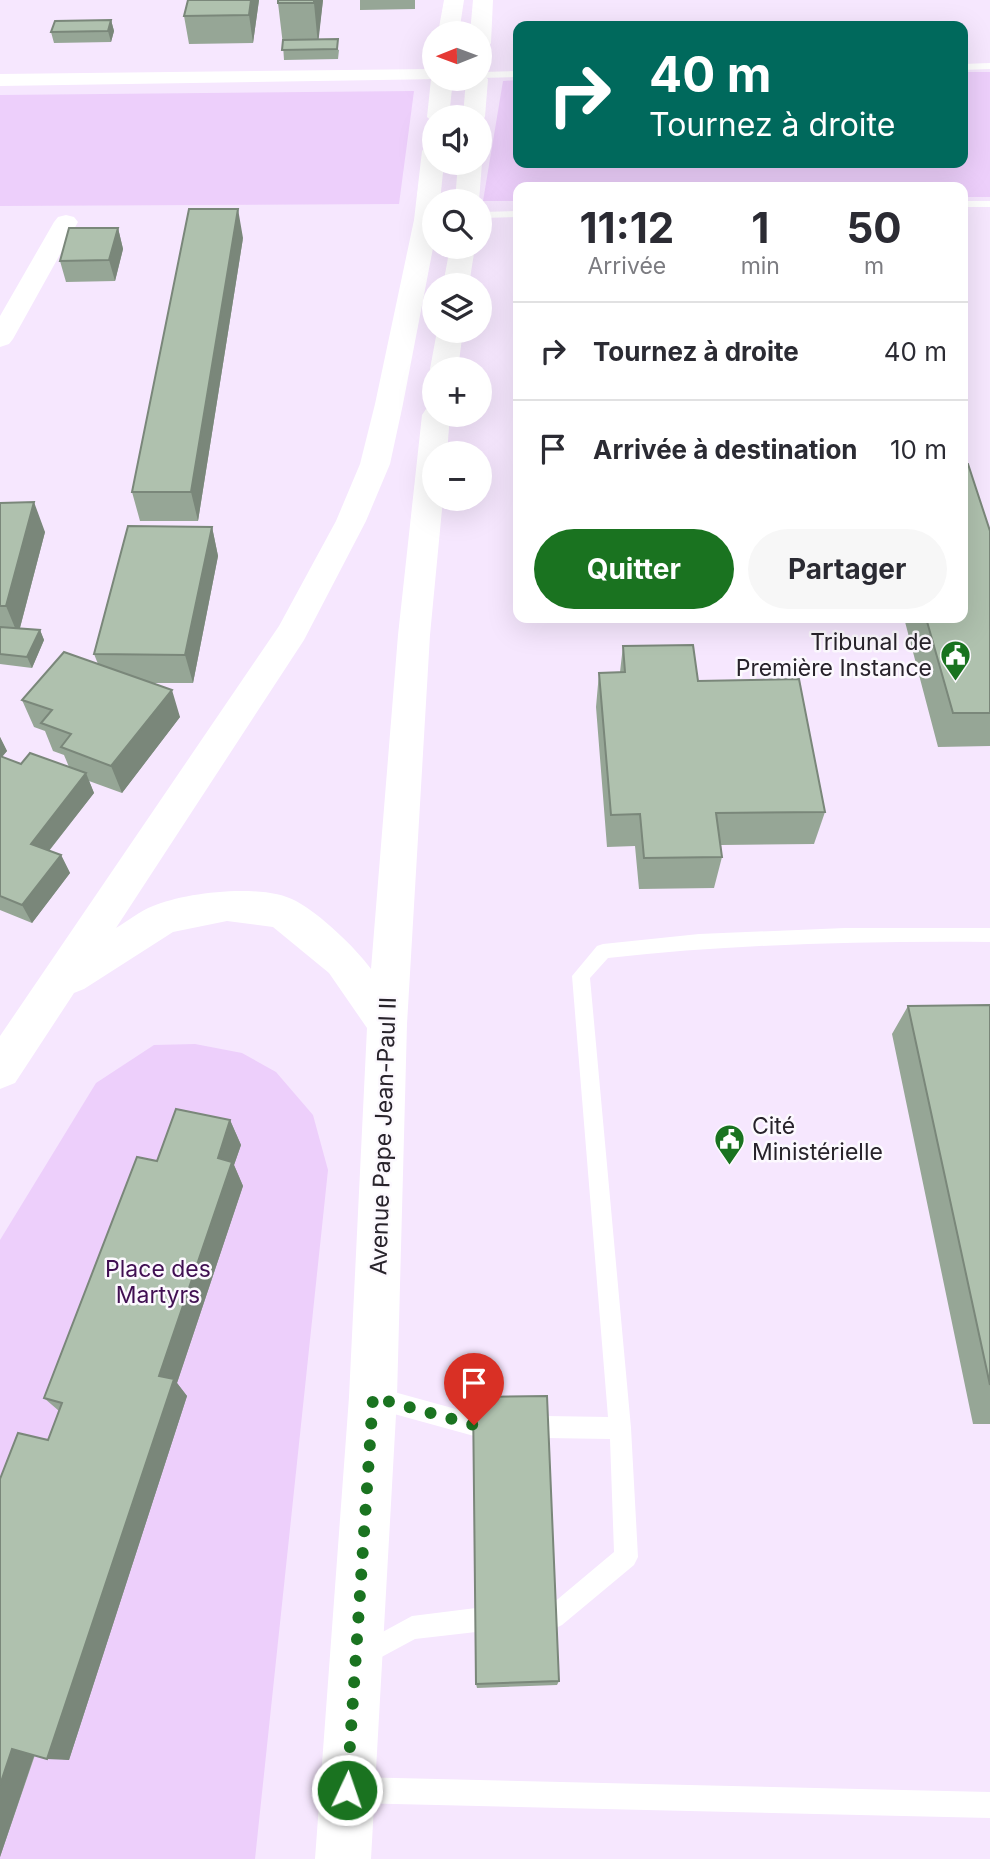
<!DOCTYPE html>
<html lang="fr">
<meta charset="utf-8">
<style>
body{margin:0;font-family:Inter,sans-serif;background:#f7f7f7;color:#2b2b33;height:100vh;display:flex;flex-direction:column;font-size:26px;white-space:nowrap}
*{box-sizing:border-box;margin:0}
p{font-size:23px;color:#7c7c81}
.icon{flex:none;width:38px;height:38px;fill:none;stroke:currentColor;stroke-width:2;stroke-linecap:round;stroke-linejoin:round}
.map{position:relative;flex:1;overflow:hidden}
.drawer{position:absolute;left:513px;top:182px;width:455px;height:441px;display:flex;flex-direction:column;background:#fff;border-radius:14px;box-shadow:0 7px 28px #0002}
.drawer>*{flex:none}
.guide{position:absolute;left:513px;top:21px;width:455px;height:147px;border-radius:14px;box-shadow:0 7px 28px #0002;background:#00695c;color:#fff;overflow:hidden}
.needle{width:46px;rotate:269deg}
.buttons{position:absolute;left:422px;top:21px;display:grid;gap:14px}
.buttons a{display:grid;place-items:center;width:70px;height:70px;border-radius:50%;background:#fff;box-shadow:0 7px 28px #0002;font-size:35px}
.pin{position:absolute;display:grid;place-items:center;width:60px;height:60px;color:#fff;margin:-72px -30px;border-radius:50% 50% 50% 0;rotate:-45deg;box-shadow:0 0 7px #0007}
.pin .icon{rotate:45deg}
.me{position:absolute;width:77px;margin:-38px;rotate:3deg;stroke-linejoin:round;filter:drop-shadow(0 0 5px #0008)}
.turn{display:flex;align-items:center;gap:24px;height:147px;padding:0 21px;font-size:32px}
.turn .icon{width:91px;height:91px;stroke-width:2.5}
.turn b{display:block;font-size:49px;line-height:60px}
.eta{display:flex;justify-content:space-evenly;align-items:center;height:119px;text-align:center}
.eta b{font-size:42px;font-weight:700;line-height:49px}
.cta{display:flex;gap:14px;margin-top:auto;padding:14px 21px}
.cta a{flex:1;height:80px;border-radius:42px;background:#1a7320;color:#fff;font-size:28px;font-weight:700;line-height:80px;text-align:center}
.cta a+a{background:#f7f7f7;color:#2b2b33}
ul{padding:0;list-style:none}
li{display:flex;align-items:center;gap:21px;height:98px;padding:0 21px;border-top:2px solid #e1e1e2}
li div{flex:1}
li b{display:block;font-size:26px}
li em{font-style:normal}
.map>svg:first-child{display:block}
</style>
<div class="map">
<svg width="990" height="1859" viewBox="0 0 990 1859">
<rect width="100%" height="100%" fill="#f6e7fe"/>
<path fill="#edcffb" d="M963,72H990V197H963L962,187H518V201H483L503,81L518,80V163H962Z
M414,91L399,204L0,206V95Z
M195,1044L242,1053L276,1072L313,1115L328,1170L255,1859H0V1240L96,1083L154,1045Z"/>
<g fill="none" stroke-linecap="round" stroke-linejoin="round">
<path fill="#fff" fill-rule="evenodd" d="M990,63V69L962,70V64Z
M518,71V77L480,78V72Z
M962,201H990V207H962Z
M518,211V217L480,218V212Z
M845,928H990V942C862,941 735,944 608,958L590,978L631,1428L638,1557L634,1565L562,1625L554,1629L546,1625L542,1617L546,1609L614,1552L610,1439L546,1438L538,1435L535,1427L538,1419L546,1416L608,1417L572,976L597,946L603,944L699,934Z
M376,1387L474,1414L482,1417L485,1425L482,1433L474,1436L376,1409L368,1406L365,1398L368,1390Z
M476,1608L484,1612L488,1620L484,1628L476,1632L415,1639L363,1667L355,1663L351,1655L355,1647L412,1616Z
M353,1777L990,1792V1818L353,1803L344,1799L340,1790L344,1781Z"/>
<path fill="#fff" fill-rule="evenodd" d="M434,69V79H441L0,86V74Z
M66,215L74,217L78,222L13,339L9,344L0,347V316L54,222L58,217Z"/>
<path fill="#fff" fill-rule="evenodd" d="M444,0H464L459,33H438Z
M473,0H493L491,43L488,48L480,49V33H470Z
M480,73L488,79L485,117L480,122V117H463L466,79H480Z
M434,75V79H453L449,117H434V123L427,117L431,79Z
M434,144V163H444L440,201H434V243L403,404L390,464L366,521L304,640L116,928C128,921 140,911 153,906C186,892 263,883 296,901C320,914 355,947 371,969L398,635L422,415L426,409L434,407V415H450L447,453H434V499H443L430,635L407,1024L397,1397L371,1859H315L349,1397L367,1028L329,973L273,927L227,921L173,932L84,989L74,993L15,1083L0,1089V1036L279,626L336,521L360,464L375,404L414,220L422,151L426,146Z
M480,160L482,163L479,201H455L458,163H480Z
M450,247H475L469,285H443Z
M437,331H463L458,369H434V375L430,369Z"/>
</g>
<path fill="#96a696" d="M259,0L253,43L189,44L184,16Z
M323,0L318,40L339,50L338,59L284,60L283,45L278,3Z
M360,0H415V9L360,10Z
M111,20L114,31L111,42L54,43L51,32Z
M118,228L123,249L115,281L66,282L60,261Z
M243,238L198,521H140L132,492Z
M0,503L45,532L20,628L40,630L44,640L32,668L0,664Z
M212,527L218,556L193,683H152L180,717L122,793L89,781L94,793L49,851L61,855L70,873L32,923L0,910V737L7,751L2,757L21,764L69,767L64,755L53,751L45,731L34,727L22,700L98,664L94,654Z
M990,531V746L938,747L904,618H962Z
M623,646L698,681L825,812L814,844L721,845L722,857L714,888L639,889L635,846L607,847L596,707L599,673L620,672Z
M990,1005V1424H973L892,1034L908,1006Z
M230,1120L241,1145L234,1165L243,1186L177,1383L187,1396L69,1760L35,1755L0,1857V1479L48,1440L59,1411L44,1398L157,1161Z
M559,1681L557,1685L477,1688L476,1684Z"/>
<path fill="#7a877a" d="M251,0H259L253,43L249,15Z
M314,0H323L318,45L314,3Z
M111,20L114,31L111,42L108,31Z
M238,209L243,238L198,521L191,492Z
M118,228L123,249L115,281L109,260Z
M34,502L45,532L18,635L6,606Z
M212,527L218,556L193,683L185,655Z
M40,630L44,640L32,668L27,657Z
M172,690L180,717L122,793L111,766Z
M0,737L7,751L0,759Z
M86,773L94,793L40,862L31,844Z
M61,855L70,873L32,923L22,905Z
M230,1120L241,1145L234,1165L243,1186L177,1383L187,1396L69,1760L47,1759L159,1376L218,1158Z
M12,1749L36,1750L0,1857V1785Z"/>
<path fill="#afc1ae" stroke="#7a877a" stroke-width="2" d="M188,0H251L249,15L184,16Z
M278,0H314V3H278Z
M111,20L108,31L51,32L55,21Z
M338,39L337,49L282,50L283,40Z
M189,209H238L191,492H132Z
M69,228H118L109,260L60,261Z
M962,464H968L990,531V713H953L926,618H962Z
M34,502L6,606H0V503Z
M128,526L212,527L185,655L94,654Z
M0,627L40,630L27,657L0,654Z
M693,645L698,681L799,679L825,812L716,813L722,857L644,858L640,814L611,815L599,673L625,672L623,646Z
M64,652L172,690L111,766L61,747L71,734L41,723L52,710L22,700Z
M30,753L86,773L31,844L61,855L22,905L0,896V756L21,764Z
M990,1005V1385L908,1006Z
M176,1109L230,1120L218,1158L232,1162L159,1376L174,1379L47,1759L12,1749L0,1785V1479L18,1433L48,1440L62,1403L44,1398L137,1157L157,1161Z
M547,1396L559,1681L476,1684L473,1397Z"/>
<g fill="none" stroke-linecap="round" stroke-linejoin="round">
<path stroke="#1a7320" stroke-width="12" stroke-dasharray="0 21.6" d="M347,1790L373,1397L474,1425"/>
</g>
<defs>
<symbol id="civic-pin" viewBox="-11 -11 22 30"><path d="M0 17L-7.5 6A9.5 9.5 0 1 1 7.5 6Z" fill="#1a7320" stroke="#fcf9fe"/><path d="M-.6-6.5H3V-4.5H.6V-3L4-1V1h2V6H-6V1h2V-1L-.6-3ZM-1.2 2.5V6h2.4V2.5Z" fill="#fff"/></symbol>
</defs>
<g fill-rule="evenodd">
<use href="#civic-pin" x="938" y="638" width="35" height="47"/>
<use href="#civic-pin" x="712" y="1122" width="35" height="47"/>
</g>
<g text-anchor="middle" stroke-width="5" stroke-linejoin="round" paint-order="stroke">
<g font-size="23" fill="#28232b" stroke="#fcf9fe" text-anchor="end">
<text x="932" y="650">Tribunal de<tspan x="932" dy="26">Première Instance</tspan></text>
<text x="752" y="1134" text-anchor="start">Cité<tspan x="752" dy="26">Ministérielle</tspan></text>
</g>
<g font-size="23" fill="#28232b" stroke="#fcf9fe">
<text transform="translate(383 1136) rotate(-88)" y="8">Avenue Pape Jean-Paul II</text>
</g>
<g font-size="23" fill="#400f52" stroke="#fcf9fe">
<text x="158" y="1277">Place des<tspan x="158" dy="26">Martyrs</tspan></text>
</g>
</g>
</svg>
<div class="buttons">
<a><svg class="needle" viewBox="-14 -14 28 28"><path d="M0-13l5 13h-10z" fill="#e53935"/><path d="M0 13l5-13h-10z" fill="#7c7c81"/></svg></a>
<a><svg class="icon" aria-label="sound" viewBox="0 0 24 24"><path d="M4 9h4l5-4v14l-5-4H4zM17 9q2 3 0 6"/></svg></a>
<a><svg class="icon" aria-label="search" viewBox="0 0 24 24"><circle cx="10" cy="10" r="6"/><path d="M15 15l6 6"/></svg></a>
<a><svg class="icon" aria-label="layers" viewBox="0 0 24 24"><path d="M12 4l9 5-9 5-9-5zM3 14l9 5 9-5"/></svg></a>
<a>+</a>
<a>−</a>
</div>
<div class="pin" style="left:474px;top:1425px;background:#d93025"><svg class="icon" aria-label="arrive" viewBox="0 0 24 24"><path d="M6 21V4h12l-3 4 3 4H6"/></svg></div>
<svg class="me" style="left:347px;top:1790px" viewBox="-20 -20 40 40"><circle r="17" fill="#1a7320" stroke="#fff" stroke-width="3"/><path d="M0-11L8 9 0 5-8 9z" fill="#fff"/></svg>
<div class="guide">
<div class="turn"><svg class="icon" aria-label="right" viewBox="0 0 24 24"><path d="M7 20v-9h11M14 6l5 5-5 5"/></svg><div><b>40 m</b>Tournez à droite</div></div>
</div>
<section class="drawer">
<div class="eta">
<div><b>11:12</b><p>Arrivée</p></div>
<div><b>1</b><p>min</p></div>
<div><b>50</b><p>m</p></div>
</div>
<ul>
<li><svg class="icon" aria-label="right" viewBox="0 0 24 24"><path d="M7 20v-9h11M14 6l5 5-5 5"/></svg><div><b>Tournez à droite</b></div><em>40 m</em></li>
<li><svg class="icon" aria-label="arrive" viewBox="0 0 24 24"><path d="M6 21V4h12l-3 4 3 4H6"/></svg><div><b>Arrivée à destination</b></div><em>10 m</em></li>
</ul>
<div class="cta"><a>Quitter</a><a>Partager</a></div>
</section>
</div>
